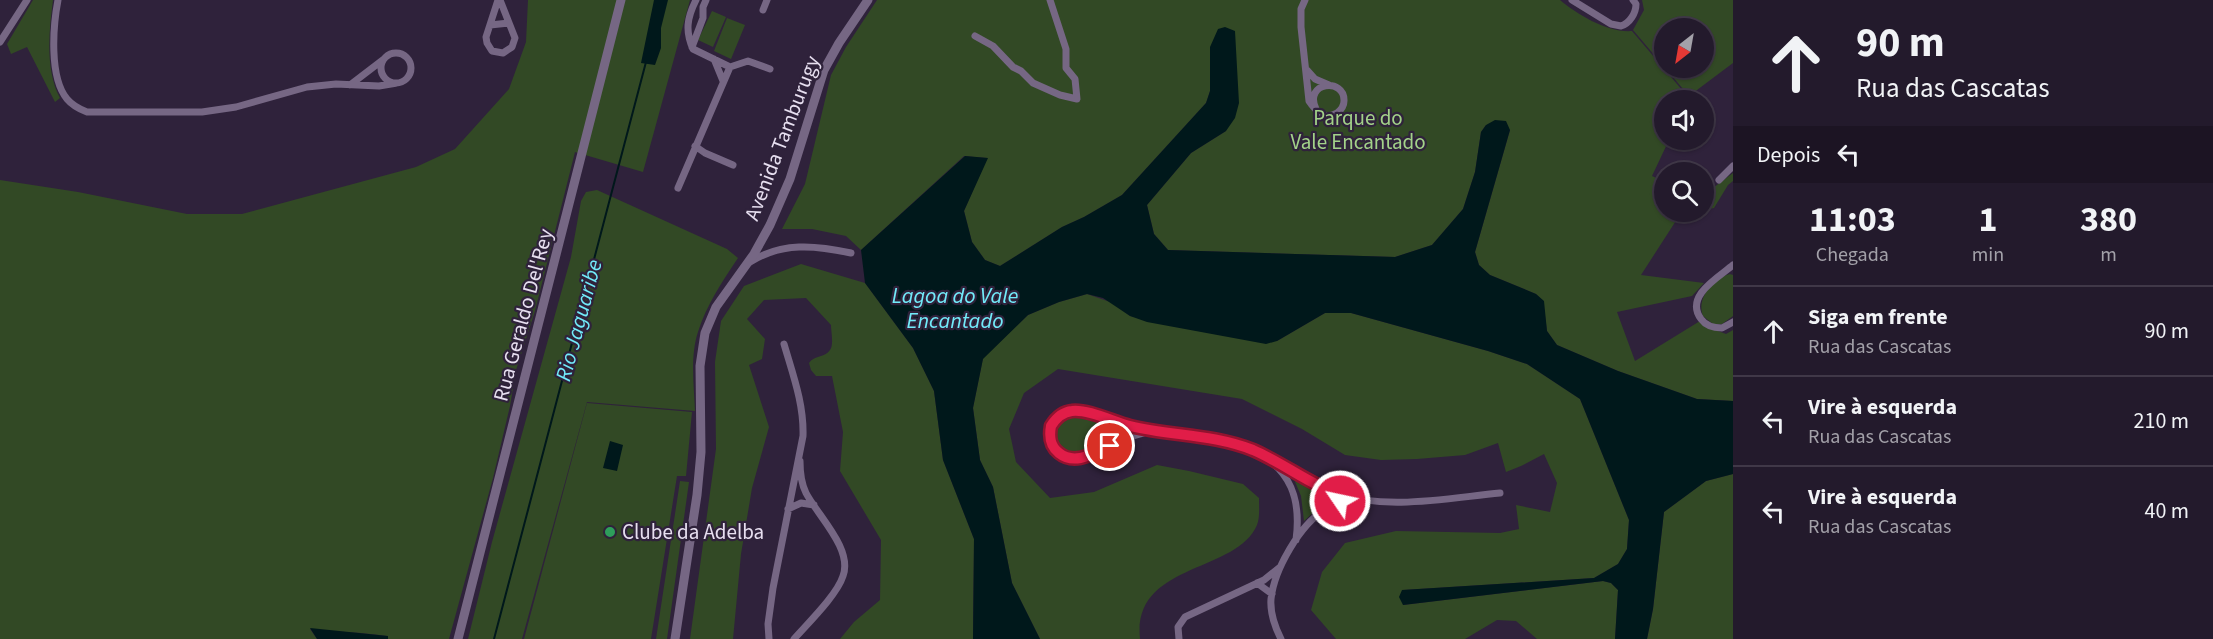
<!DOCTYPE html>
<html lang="pt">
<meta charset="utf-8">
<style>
body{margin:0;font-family:"Source Sans 3",sans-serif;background:#2b2334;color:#f1f3f6;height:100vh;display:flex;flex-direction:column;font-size:22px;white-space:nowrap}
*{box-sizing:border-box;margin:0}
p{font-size:20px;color:#a3a1a9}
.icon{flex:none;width:33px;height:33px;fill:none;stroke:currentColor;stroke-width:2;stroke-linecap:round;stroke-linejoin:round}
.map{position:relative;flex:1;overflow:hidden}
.sheet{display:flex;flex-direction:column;background:#231a2c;width:480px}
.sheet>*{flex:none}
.top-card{background:#231a2c;color:#f1f3f6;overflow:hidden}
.needle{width:39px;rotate:211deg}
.fabs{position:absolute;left:1654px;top:18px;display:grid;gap:12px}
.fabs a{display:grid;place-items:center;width:60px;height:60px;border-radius:50%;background:#231a2c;box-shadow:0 2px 4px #0004,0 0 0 2px #403848;font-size:30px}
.pin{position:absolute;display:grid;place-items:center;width:51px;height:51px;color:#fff;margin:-26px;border:3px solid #fff;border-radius:50%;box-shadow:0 2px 6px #0007}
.me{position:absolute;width:66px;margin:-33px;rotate:304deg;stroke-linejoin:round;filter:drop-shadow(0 0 4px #0008)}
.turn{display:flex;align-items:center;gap:21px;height:126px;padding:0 24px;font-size:27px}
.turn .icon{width:78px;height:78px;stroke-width:2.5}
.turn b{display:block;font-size:42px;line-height:51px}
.then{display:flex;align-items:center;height:57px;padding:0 24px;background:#0003;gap:12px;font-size:22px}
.eta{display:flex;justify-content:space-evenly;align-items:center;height:102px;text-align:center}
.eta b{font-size:36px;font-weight:700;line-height:42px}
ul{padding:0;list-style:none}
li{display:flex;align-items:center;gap:18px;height:90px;padding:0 24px;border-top:2px solid #403848}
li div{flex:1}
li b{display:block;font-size:22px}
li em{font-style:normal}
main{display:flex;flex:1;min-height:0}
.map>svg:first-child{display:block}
</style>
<main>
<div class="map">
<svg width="1733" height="639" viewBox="0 0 1733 639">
<rect width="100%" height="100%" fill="#2f223b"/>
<path fill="#324925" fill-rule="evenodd" d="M33,0H53C49,31 45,70 60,98L55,102L27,47L11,54L7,44Z
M528,0H690L643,172L575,152L535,311L516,370L510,406L493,478L449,639H388L387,636C362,632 336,632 310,629L317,639H0V180L78,192L187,214H242L416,167L455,149L509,89L526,42Z
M877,0H1560C1578,15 1608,33 1632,31L1688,97L1687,100H1665V140H1669L1652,176L1665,182V212H1690L1681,213L1641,275L1704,283L1692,296L1617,312L1635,361L1700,321L1710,328L1726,334L1733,330V401L1697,399L1618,371L1557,345L1547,331L1543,301L1536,294L1490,275L1479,265L1475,252L1510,130L1486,125L1481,132L1475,172L1463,209L1432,245L1395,257L1168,250L1154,234L1147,205L1191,153L1226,131L1210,47V91L1206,103L1122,195L1084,217L1062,227L1000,266L985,260L972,242L964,211L987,158L964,156L861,250L846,236L812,229H782L805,184L831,75L846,47Z
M1642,0H1733V63L1689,96L1633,30L1644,10ZM1665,28H1704V68H1665Z
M712,11L726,17L713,47L698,40Z
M727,18L745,25L731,59L714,51Z
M1733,173V181L1728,185L1714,208L1704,210V185L1713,188Z
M597,190L727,249L738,258C723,280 706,306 698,332C690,356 694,386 695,411L587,402L522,639H468L492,542L571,257L581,201L586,192Z
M801,264L865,283L913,348L934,391L943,460L974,539L973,639H840L854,622L880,600L881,540L840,471L843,432L832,376H816L811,370L809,363C814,355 825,358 830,350C834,345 831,331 831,325L806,298L764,300L747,319L765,339L762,359L749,365L769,427L752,488L741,554L733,639H690L716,449L715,362L721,321L744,286Z
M1730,274L1733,275V316L1722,324H1713L1703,316C1696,299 1713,278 1730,274Z
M1087,294L1113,303L1130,316L1277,341L1325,313H1351L1488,351L1527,364L1580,399L1629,520L1627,549L1618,564L1594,578L1403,590V605L1603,581L1611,583L1618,590L1615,639H1537L1516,621L1497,620L1465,639H1336L1311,610L1322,572L1345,543L1396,531L1500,533L1519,529L1516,505L1550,512L1557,483L1544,454L1521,466L1506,472L1498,443L1465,455L1417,459L1381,460L1345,455L1302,429L1242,399L1058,369L1024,393L1009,429L1016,462L1050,498L1094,492L1157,465L1189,471L1243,484L1259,498C1259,506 1260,518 1257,525C1236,574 1132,562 1140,639H1040L1012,583L993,487L980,460L973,408L983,358L1028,315L1059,302Z
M587,403L692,412L686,476H677L651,639H524Z
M1071,415L1126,431L1083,452L1068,454L1055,442C1054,428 1058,420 1071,415Z
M1733,474V639H1647L1653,609L1664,512L1706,481Z
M1293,477L1336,499L1318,508L1304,521L1301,496Z
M680,481L689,482L667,639H656Z"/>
<path fill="#00181b" d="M654,0H668L661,28V48L655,65L641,63Z
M1225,27L1235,31L1239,103L1235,118L1226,131L1191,153L1147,205L1154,234L1168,250L1395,257L1432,245L1463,209L1475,172L1481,132L1486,125L1495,120L1506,121L1510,130L1475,252L1479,265L1490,275L1536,294L1544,301L1547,331L1557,345L1618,371L1697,399L1733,401V474L1706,481L1664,512L1653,609L1647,639H1615L1618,590L1611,583L1603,581L1403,605L1399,597L1402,590L1594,578L1618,564L1627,549L1629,520L1580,399L1527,364L1488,351L1351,313H1325L1277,341L1266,344L1147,322L1130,316L1103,298L1087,294L1059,302L1028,315L983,359L973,408L980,460L993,487L1012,583L1040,639H973L974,539L943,460L934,391L913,348L865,283L861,250L965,156L988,158L964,211L972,242L985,260L1000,266L1062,227L1084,217L1122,195L1206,103L1210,91V47L1218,29Z
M610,441L623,445L617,471L603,468Z
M310,628L388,636V639H317Z"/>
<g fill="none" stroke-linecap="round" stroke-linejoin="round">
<path stroke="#00181b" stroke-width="2" d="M494,639L646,62"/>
<path stroke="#766784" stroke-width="7" d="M58,0C53,26 49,77 67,99C72,105 79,109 87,112H202L236,107L307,87L336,84L379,86L397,83
M498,0L486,37L487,43L492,51L503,53L512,47L515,38L500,0
M696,0C687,18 685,31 693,49L730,67L748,61L770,69
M1305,0L1301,9V27L1309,101C1315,110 1325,121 1337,113C1341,110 1344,106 1344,101C1345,77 1303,82 1316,109
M1572,0L1611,24L1621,26C1630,23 1636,13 1636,4L1633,0
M763,10L767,0
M490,25L509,23
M975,36L993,46L1013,67L1021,71L1033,83L1060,95L1077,99L1075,79L1066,68V49L1050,0
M0,42L27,0
M692,47L703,18V7L706,0
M381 68a15 15 0 1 1 30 0a15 15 0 1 1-30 0Z
M714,59L723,81
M1307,70L1315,79L1329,85
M350,85L384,59
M695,146L705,153L733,165
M1719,180L1733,166
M678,188L730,67
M750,262C782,242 815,245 851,253
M1733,265C1719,277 1684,296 1701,319C1706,326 1714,328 1722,328L1733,322
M1155,430C1146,432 1137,434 1128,438C1109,446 1077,470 1057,452C1053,448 1050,442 1050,436C1049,423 1058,413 1071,411C1087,408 1119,424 1137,427C1210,441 1310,435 1296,540
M1270,458C1293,468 1312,485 1335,493C1386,511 1448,498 1500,493
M788,509L801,503L814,505
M1257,583L1272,594
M769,639L768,624L773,588L803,436C804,404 793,375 784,344
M794,639C808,623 837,595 843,576C853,549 818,516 806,493C801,483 800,472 800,461
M1179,639L1178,627L1185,617L1264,580L1279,568
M1281,639C1275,627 1270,612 1271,599C1274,570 1300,524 1326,509C1335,504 1346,502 1357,501"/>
<path stroke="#766784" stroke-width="9" d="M458,639L621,0
M675,639L697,495L701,452L700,366L705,333L716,307L754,254L770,225L790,179L824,70L839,43L868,0"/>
</g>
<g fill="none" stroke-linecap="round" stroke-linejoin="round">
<defs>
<path id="route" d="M1110,446C1094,453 1075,466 1059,453C1050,446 1049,437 1051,426C1056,418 1062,412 1072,411C1088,409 1114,422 1130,426C1171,436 1213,434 1253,450C1283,463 1308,483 1339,495L1340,501"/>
</defs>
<use href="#route" stroke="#92132f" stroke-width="15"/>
<use href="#route" stroke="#e11d48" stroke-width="10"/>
</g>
<circle fill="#2e9e5b" stroke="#2f223b" stroke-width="2" cx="610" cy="532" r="6"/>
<g text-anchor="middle" stroke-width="4.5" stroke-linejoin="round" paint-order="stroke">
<g font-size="21" fill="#a3d289" stroke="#2f223b">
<text x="1358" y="125">Parque do<tspan x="1358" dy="24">Vale Encantado</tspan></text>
</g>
<g font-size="21" fill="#e7dff0" stroke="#2f223b">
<text transform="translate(782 138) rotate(-69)" y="7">Avenida Tamburugy</text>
<text transform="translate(523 315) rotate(-75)" y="7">Rua Geraldo Del'Rey</text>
</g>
<g font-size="21" fill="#e7dff0" stroke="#2f223b" text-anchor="start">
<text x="622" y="539">Clube da Adelba</text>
</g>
<g font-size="22" font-style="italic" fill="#72ebfa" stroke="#2f223b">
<text x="955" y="303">Lagoa do Vale<tspan x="955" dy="25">Encantado</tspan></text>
<text transform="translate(578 320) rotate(-75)" y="8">Rio Jaguaribe</text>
</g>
</g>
</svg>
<div class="fabs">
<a><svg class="needle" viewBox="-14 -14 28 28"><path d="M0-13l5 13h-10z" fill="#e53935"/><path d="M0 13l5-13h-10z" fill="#a3a1a9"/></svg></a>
<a><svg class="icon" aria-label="sound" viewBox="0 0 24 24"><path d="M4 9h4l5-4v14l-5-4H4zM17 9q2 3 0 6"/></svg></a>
<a><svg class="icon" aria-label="search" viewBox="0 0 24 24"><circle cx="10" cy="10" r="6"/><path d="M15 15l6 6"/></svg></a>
</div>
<div class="pin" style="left:1110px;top:446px;background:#d93025"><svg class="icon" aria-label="arrive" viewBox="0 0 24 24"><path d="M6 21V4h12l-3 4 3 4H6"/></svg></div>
<svg class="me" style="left:1340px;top:501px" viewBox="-20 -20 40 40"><circle r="17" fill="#e11d48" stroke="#fff" stroke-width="3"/><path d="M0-11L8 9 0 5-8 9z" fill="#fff"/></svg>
</div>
<section class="sheet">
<div class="top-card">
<div class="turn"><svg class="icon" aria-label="ahead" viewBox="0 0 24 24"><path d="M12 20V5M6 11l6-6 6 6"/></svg><div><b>90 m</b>Rua das Cascatas</div></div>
<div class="then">Depois<svg class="icon" aria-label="left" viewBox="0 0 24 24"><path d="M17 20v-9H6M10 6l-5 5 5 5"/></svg></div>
</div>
<div class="eta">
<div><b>11:03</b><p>Chegada</p></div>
<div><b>1</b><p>min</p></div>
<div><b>380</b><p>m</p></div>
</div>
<ul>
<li><svg class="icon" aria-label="ahead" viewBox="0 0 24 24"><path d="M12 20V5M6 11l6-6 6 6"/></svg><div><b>Siga em frente</b><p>Rua das Cascatas</p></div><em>90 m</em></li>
<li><svg class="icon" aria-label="left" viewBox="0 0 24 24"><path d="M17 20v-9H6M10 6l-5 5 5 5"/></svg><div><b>Vire à esquerda</b><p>Rua das Cascatas</p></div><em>210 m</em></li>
<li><svg class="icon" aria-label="left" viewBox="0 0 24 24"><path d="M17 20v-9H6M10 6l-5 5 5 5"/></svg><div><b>Vire à esquerda</b><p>Rua das Cascatas</p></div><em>40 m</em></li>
</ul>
</section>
</main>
